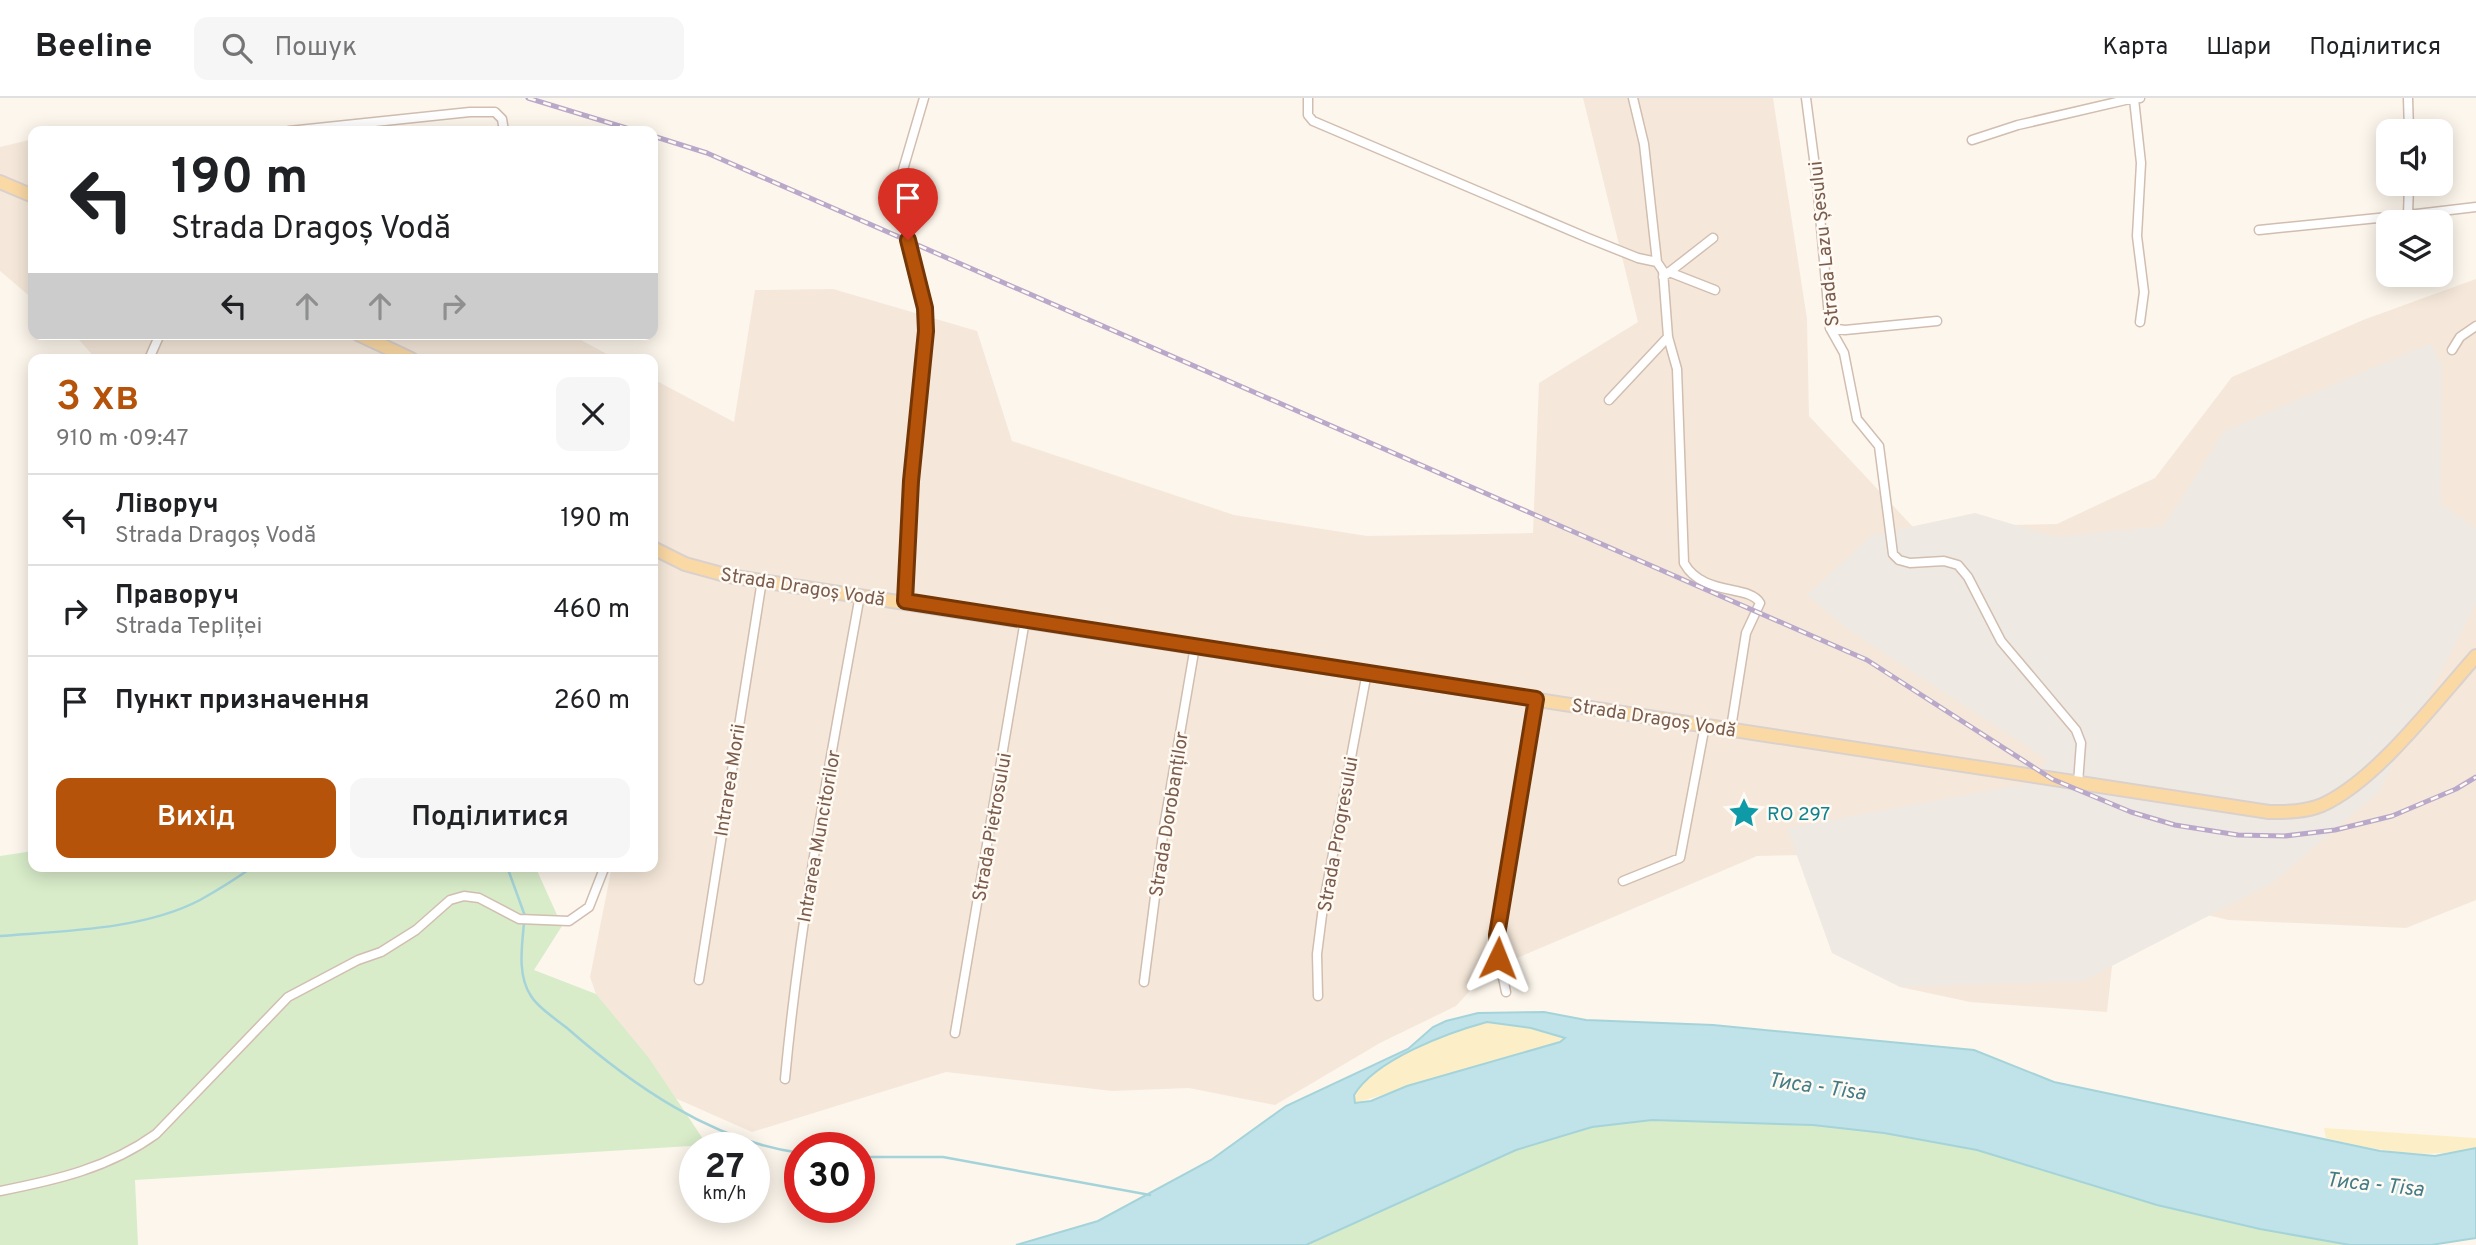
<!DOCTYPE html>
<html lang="uk">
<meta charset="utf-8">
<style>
body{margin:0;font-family:Overpass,sans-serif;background:#f6f6f6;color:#202124;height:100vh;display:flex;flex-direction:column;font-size:26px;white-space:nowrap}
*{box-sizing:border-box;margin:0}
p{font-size:23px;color:#757577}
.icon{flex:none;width:38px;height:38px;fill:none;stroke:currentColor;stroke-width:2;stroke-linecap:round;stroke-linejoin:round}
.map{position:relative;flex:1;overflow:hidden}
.details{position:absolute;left:28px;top:256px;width:630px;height:518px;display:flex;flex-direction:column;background:#fff;border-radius:14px;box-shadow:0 4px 18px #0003}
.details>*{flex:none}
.hud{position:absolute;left:28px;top:28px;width:630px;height:214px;border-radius:14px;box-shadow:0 4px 18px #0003;background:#fff;color:#202124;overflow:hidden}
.buttons{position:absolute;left:2376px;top:21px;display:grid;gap:14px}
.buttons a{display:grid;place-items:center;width:77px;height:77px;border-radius:14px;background:#fff;box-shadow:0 4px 18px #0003;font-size:35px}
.speed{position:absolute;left:679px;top:1034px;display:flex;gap:14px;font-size:35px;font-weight:700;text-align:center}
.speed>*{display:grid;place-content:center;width:91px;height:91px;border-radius:50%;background:#fff;box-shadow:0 4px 18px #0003;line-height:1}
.speed small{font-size:18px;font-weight:400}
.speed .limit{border:10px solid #d22;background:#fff;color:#111}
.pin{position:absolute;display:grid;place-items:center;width:60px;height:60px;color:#fff;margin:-72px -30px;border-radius:50% 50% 50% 0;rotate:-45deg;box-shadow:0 0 7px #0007}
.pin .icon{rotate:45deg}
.me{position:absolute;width:77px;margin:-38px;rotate:2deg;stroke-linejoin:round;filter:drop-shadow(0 0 5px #0008)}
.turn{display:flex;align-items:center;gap:24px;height:147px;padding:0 28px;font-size:32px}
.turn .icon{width:91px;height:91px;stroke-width:2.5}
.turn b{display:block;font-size:49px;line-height:60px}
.lanes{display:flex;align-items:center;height:66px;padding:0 28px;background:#0003;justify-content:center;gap:35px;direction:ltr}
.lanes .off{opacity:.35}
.round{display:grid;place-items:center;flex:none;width:74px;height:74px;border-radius:14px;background:#f6f6f6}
.head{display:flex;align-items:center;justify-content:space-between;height:119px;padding:0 28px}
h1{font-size:42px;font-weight:600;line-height:52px;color:#b45309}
.button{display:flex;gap:14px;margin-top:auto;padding:14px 28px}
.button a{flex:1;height:80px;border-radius:14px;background:#b45309;color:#fff;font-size:28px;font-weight:600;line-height:80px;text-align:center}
.button a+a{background:#f6f6f6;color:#202124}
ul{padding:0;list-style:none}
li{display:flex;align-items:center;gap:21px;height:91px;padding:0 28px;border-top:2px solid #e0e0e0}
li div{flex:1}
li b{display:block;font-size:26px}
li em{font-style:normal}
header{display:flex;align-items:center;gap:42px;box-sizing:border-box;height:98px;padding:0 35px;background:#fff;border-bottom:2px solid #e0e0e0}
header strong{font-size:33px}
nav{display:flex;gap:38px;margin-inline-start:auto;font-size:24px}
.search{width:490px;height:63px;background:#f6f6f6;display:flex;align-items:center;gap:18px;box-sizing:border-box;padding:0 24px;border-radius:14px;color:#757577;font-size:26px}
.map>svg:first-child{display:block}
</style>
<header>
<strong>Beeline</strong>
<div class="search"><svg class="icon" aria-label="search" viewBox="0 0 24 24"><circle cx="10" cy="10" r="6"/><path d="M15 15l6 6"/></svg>Пошук</div>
<nav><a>Карта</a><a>Шари</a><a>Поділитися</a></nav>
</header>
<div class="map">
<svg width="2476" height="1147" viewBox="0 0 2476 1147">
<rect width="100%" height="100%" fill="#fdf6ec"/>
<path fill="#f5e8da" d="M1583,0H1773L1807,221L1809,318L1913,429L2057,426L2155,380L2232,279L2363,222L2476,181V802L2406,830L2228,822L2120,796L2107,914L1970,904L1900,889L1907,755L1757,758L1489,872L1456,908L1380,945L1275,1007L1189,990L1112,993L946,974L752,1034L625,978L590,879L612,768H653V281L734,324L755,192L833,191L977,233L1012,343L1234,417L1367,438L1533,435L1539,285L1638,224Z
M33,41V201L0,173V49Z
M74,236H570L616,261H96Z"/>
<path fill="#efe9e4" d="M2431,245L2442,269L2441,406L2476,431V506L2378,695L2272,785L2083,883L1900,889L1832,855L1787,730L2026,686L2048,662L1850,533L1807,497L1872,437L1975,415L2056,439L2164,428L2224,333Z"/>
<path fill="#d8ecc9" d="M33,753V768H535L562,828L534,872L596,896L649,960L707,1047L135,1082L138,1147H0V758Z
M1652,1022L1813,1027L1884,1035L1977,1052L2157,1107L2260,1131L2350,1147H1306L1516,1052L1592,1029Z"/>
<path fill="#fcefc7" d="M1487,924L1531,930L1565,940L1560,944L1355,1005L1354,997C1376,961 1446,934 1487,924Z
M2324,1030L2476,1040V1050C2421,1062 2380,1053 2326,1040Z"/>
<path fill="#bfe3e8" stroke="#a5d3da" stroke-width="2" fill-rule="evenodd" d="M1544,914L1586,922L1713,927L1974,952L2054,984L2380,1053L2435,1058L2476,1050V1140L2431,1147H2350L2260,1131L2157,1107L1977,1052L1884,1035L1813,1027L1652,1022L1592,1029L1516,1052L1306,1147H1016L1098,1123L1211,1062L1286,1008L1408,951L1433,929L1446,923L1478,915ZM1487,924L1531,930L1565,940L1560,944L1407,988L1371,1003L1355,1005L1354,997C1376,961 1447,935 1487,924Z"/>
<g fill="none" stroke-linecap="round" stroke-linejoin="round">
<path stroke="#a5d3da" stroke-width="2.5" d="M502,768L509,774L525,818
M524,825C522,848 517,877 531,898C538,910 556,921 567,930C632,987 712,1043 800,1055
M0,838C62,833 143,832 200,802C218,792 237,780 254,768
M859,1059H943L1150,1097"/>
<defs>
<path id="street" d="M1308,0V17L1313,23L1588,140L1638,160L1657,164
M1633,0L1644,46L1657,164L1663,173L1668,239L1677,271L1684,465C1703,499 1749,486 1760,505L1746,535L1731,630
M1806,0L1817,84L1830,230L1844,255L1857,321L1879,348L1893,456L1899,462L1910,465L1944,463L1958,467L1968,479L2001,543L2076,632L2081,645L2078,685
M2140,0L2134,1L2141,65L2137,138L2144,194L2140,224
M2408,0L2409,33
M289,33L470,14H495L502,21L504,33
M1972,42L2018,27L2134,0
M2408,117L2476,109
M2259,132L2408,117L2409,86
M1669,174L1715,192
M1663,179L1713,140
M1830,230L1845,232L1937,223
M2452,252L2460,239L2476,228
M149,261L160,236
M1609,302L1668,239
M905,503L911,383L926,234L902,92V75L924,0
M1623,783L1680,760L1705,627
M699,882L762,482
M1144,884L1164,729L1195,548
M1506,894L1496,846L1536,601
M1318,898L1317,856L1323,809L1367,574
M955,935L1025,522
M785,981C800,818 831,658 860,497
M0,1093C56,1082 109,1070 156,1036L288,899L358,862L381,854L416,832L450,802L464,798L479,800L519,821L569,823L589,809L605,768"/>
<path id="primary" d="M0,84L33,98
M358,236L411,261
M653,450L685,466L729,478L2269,714C2287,714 2305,714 2322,707C2376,683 2436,603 2476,558"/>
</defs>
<use href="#street" stroke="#d1beb0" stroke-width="11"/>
<use href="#primary" stroke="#dad1cd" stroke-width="16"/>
<use href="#street" stroke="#fff" stroke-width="8"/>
<use href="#primary" stroke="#fbd9a5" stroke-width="12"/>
<defs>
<path id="rail" d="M528,0L636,33
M653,38L707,55L1867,562L2052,681L2131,714L2175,727L2238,737L2285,738L2335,732L2392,718L2456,691L2476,679"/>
</defs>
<use href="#rail" stroke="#b9a8c9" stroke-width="5"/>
<use href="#rail" stroke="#fffaf3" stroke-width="2.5" stroke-dasharray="8" stroke-linecap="butt"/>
</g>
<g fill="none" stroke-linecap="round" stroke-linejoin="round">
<defs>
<path id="route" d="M908,142L925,210L926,233L911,383L905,503L1536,601L1497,837L1498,860"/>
</defs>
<use href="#route" stroke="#753606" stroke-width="18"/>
<use href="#route" stroke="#b45309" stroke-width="12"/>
</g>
<defs>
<symbol id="sight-bare" viewBox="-9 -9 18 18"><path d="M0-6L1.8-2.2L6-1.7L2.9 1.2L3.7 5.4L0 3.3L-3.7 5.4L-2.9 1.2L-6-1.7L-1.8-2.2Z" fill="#0f9aa8" stroke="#fffaf3" stroke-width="2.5" paint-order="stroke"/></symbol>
</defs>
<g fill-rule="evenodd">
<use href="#sight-bare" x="1722" y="693" width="44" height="44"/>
</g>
<g text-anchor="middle" stroke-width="5" stroke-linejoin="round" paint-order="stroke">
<g font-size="19" fill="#7a5c4d" stroke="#fffaf3">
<text transform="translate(1823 146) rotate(-96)" y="7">Strada Lazu Șesului</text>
<text transform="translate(803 488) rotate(9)" y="7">Strada Dragoș Vodă</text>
<text transform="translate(1654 619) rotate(9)" y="7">Strada Dragoș Vodă</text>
<text transform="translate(729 682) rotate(-81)" y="7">Intrarea Morii</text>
<text transform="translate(1168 716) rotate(-81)" y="7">Strada Dorobanților</text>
<text transform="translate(991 729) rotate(-80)" y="7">Strada Pietrosului</text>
<text transform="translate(1337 736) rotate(-80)" y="7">Strada Progresului</text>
<text transform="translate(818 738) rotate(-80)" y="7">Intrarea Muncitorilor</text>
</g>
<g font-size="19" fill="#0d838f" stroke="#fffaf3" text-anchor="start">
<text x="1767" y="722">RO 297</text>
</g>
<g font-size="21" font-style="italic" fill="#437c86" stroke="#fffaf3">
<text transform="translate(1817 988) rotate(8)" y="7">Тиса - Tisa</text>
<text transform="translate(2375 1086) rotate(6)" y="7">Тиса - Tisa</text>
</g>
</g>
</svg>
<div class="buttons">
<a><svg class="icon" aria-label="sound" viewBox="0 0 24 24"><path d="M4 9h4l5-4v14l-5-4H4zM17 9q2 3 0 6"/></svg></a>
<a><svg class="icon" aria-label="layers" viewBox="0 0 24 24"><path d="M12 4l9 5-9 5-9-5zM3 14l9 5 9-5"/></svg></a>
</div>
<div class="speed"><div>27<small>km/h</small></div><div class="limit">30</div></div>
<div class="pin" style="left:908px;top:142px;background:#d93025"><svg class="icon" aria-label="arrive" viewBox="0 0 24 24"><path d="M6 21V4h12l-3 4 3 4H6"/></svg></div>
<svg class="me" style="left:1498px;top:860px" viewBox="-20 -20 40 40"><path d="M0-17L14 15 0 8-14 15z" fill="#b45309" stroke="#fff" stroke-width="4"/></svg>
<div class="hud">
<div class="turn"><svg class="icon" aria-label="left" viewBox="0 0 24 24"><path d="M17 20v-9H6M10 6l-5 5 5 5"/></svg><div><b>190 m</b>Strada Dragoș Vodă</div></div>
<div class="lanes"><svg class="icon" aria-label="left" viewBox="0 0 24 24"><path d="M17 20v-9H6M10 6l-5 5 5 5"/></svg><svg class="icon off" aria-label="ahead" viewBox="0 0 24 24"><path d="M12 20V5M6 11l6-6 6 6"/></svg><svg class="icon off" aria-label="ahead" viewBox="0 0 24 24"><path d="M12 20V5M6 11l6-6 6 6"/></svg><svg class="icon off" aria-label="right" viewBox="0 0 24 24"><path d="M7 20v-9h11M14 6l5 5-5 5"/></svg></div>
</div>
<section class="details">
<div class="head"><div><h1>3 хв</h1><p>910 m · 09:47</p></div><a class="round"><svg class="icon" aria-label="close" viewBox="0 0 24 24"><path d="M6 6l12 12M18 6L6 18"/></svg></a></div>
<ul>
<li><svg class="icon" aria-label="left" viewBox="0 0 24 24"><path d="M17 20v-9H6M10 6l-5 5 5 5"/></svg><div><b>Ліворуч</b><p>Strada Dragoș Vodă</p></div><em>190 m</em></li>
<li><svg class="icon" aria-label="right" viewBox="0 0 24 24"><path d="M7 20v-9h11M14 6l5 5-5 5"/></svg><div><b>Праворуч</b><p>Strada Tepliței</p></div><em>460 m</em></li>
<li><svg class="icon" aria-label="arrive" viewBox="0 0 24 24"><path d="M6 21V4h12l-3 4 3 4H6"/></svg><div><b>Пункт призначення</b></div><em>260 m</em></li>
</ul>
<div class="button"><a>Вихід</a><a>Поділитися</a></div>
</section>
</div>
